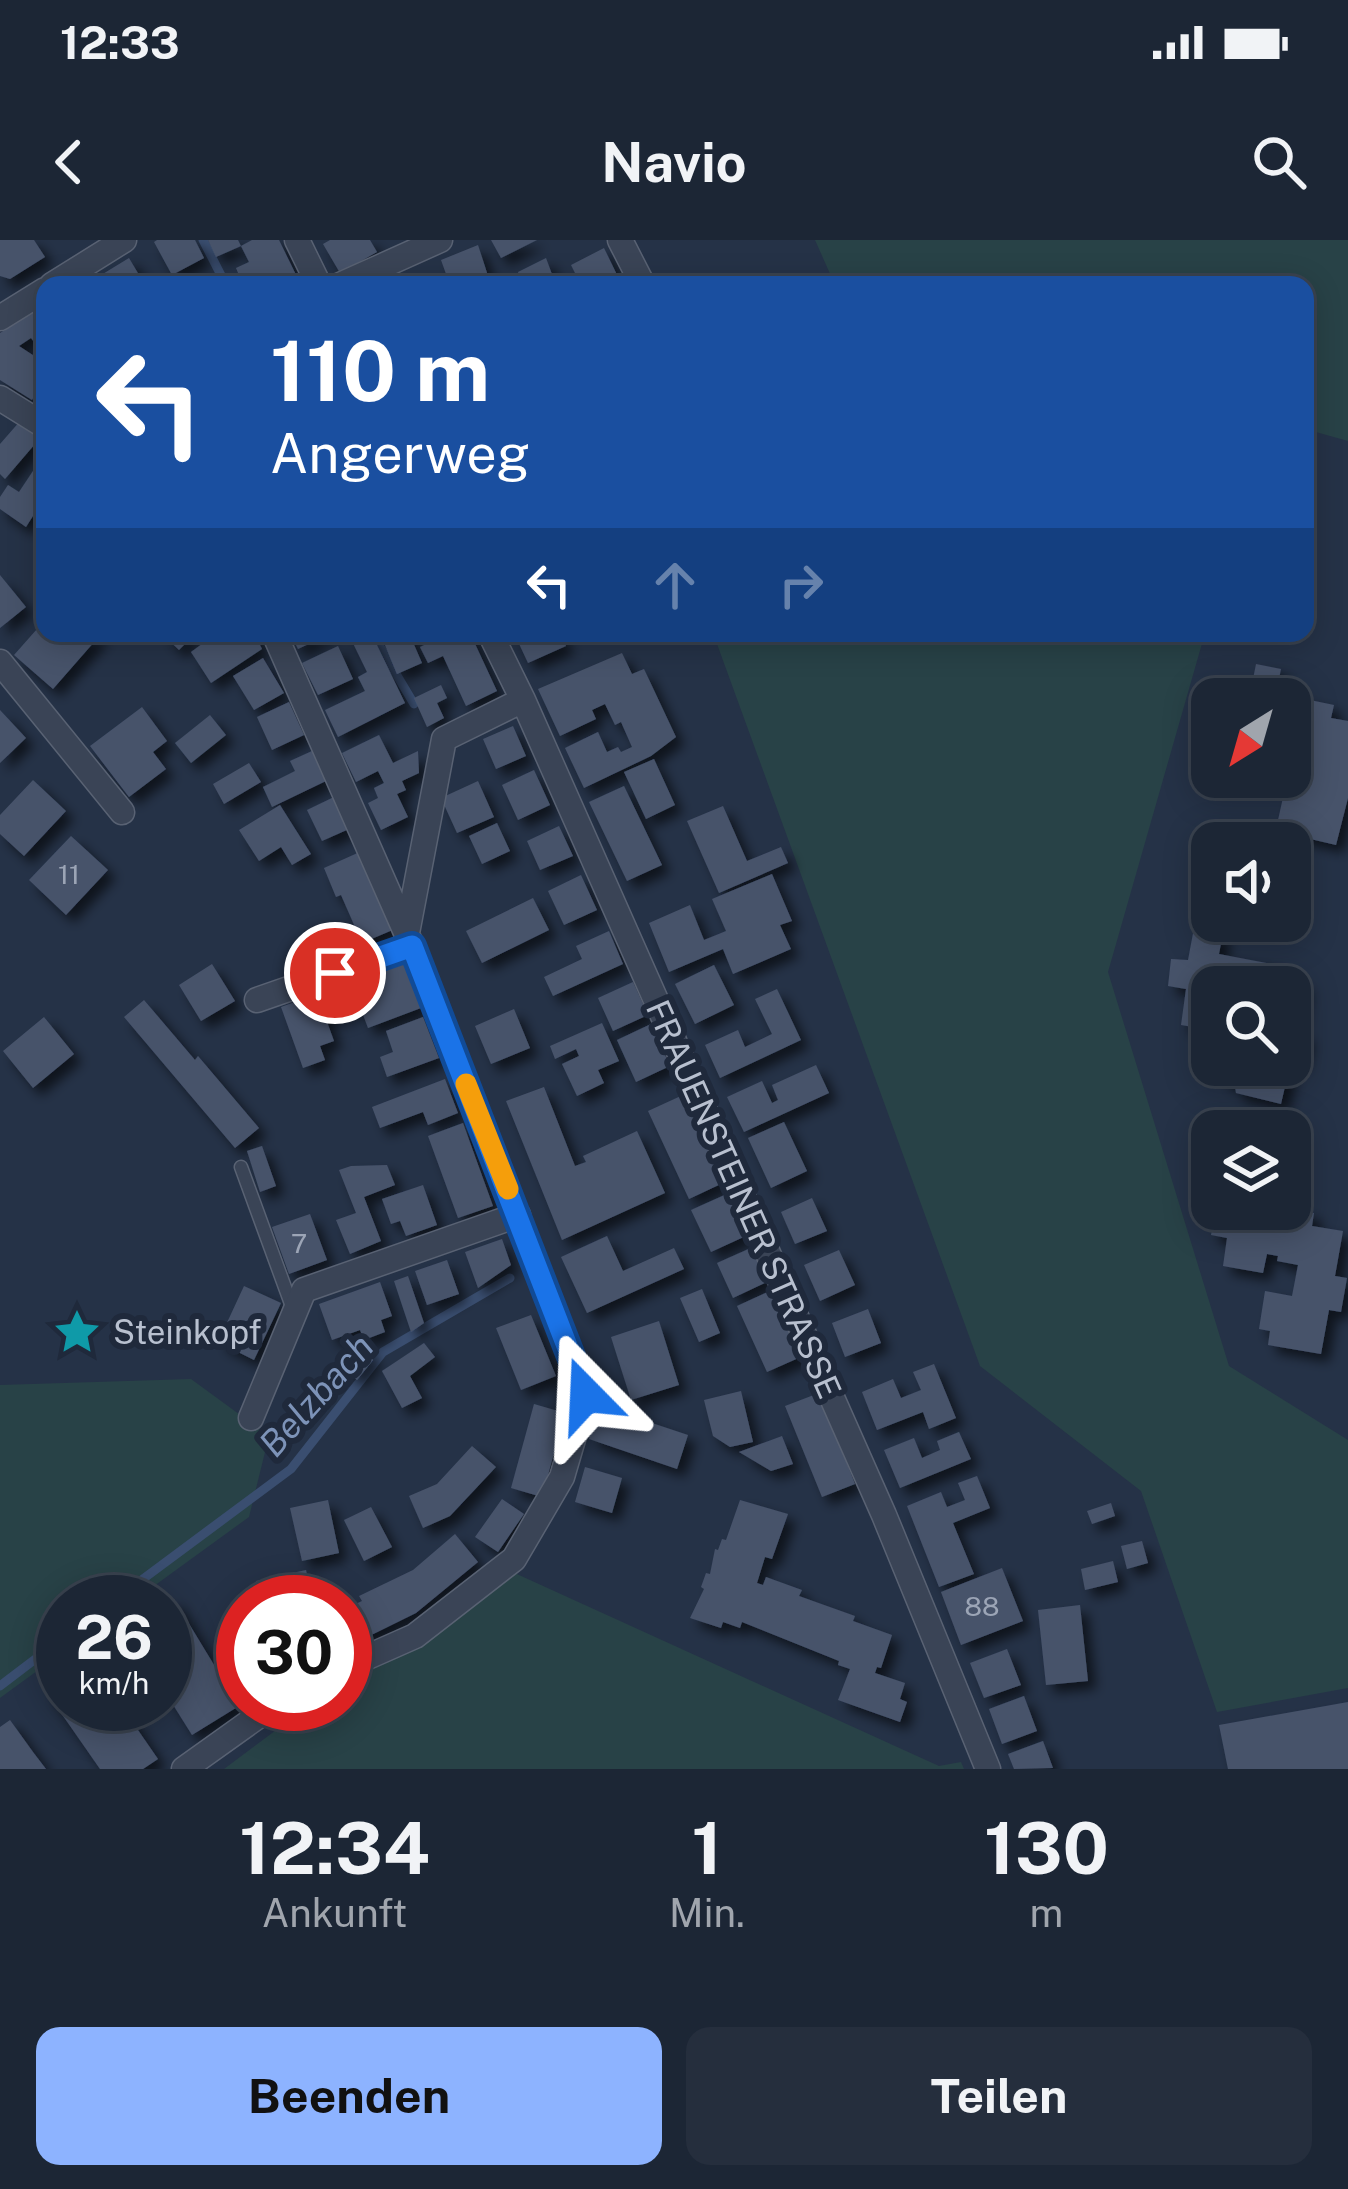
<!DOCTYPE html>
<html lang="de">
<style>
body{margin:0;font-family:"Public Sans",sans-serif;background:#252e3d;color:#f1f3f6;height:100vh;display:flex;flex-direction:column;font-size:45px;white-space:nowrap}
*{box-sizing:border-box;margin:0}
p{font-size:39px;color:#a0a5ad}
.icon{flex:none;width:66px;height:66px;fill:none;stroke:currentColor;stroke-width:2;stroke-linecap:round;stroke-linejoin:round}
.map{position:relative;height:1529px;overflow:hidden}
.panel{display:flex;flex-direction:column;background:#1c2635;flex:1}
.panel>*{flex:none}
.guide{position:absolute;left:36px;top:36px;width:1278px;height:366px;border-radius:24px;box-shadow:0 6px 30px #0003,0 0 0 3px #3a4350;background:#1a4fa0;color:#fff;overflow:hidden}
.needle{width:78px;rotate:217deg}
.controls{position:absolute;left:1191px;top:438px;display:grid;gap:24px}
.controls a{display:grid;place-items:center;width:120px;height:120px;border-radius:24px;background:#1c2635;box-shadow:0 6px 30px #0003,0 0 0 3px #3a4350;font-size:60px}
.speed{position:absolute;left:36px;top:1335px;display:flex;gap:24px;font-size:60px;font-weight:700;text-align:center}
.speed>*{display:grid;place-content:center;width:156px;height:156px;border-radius:50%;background:#1c2635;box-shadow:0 6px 30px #0003,0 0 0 3px #3a4350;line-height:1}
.speed small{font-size:30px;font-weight:400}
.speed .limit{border:18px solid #d22;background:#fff;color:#111}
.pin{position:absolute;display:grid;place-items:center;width:102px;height:102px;color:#fff;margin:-51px;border:6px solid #fff;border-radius:50%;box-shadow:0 3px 12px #0007}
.me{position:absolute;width:132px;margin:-66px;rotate:339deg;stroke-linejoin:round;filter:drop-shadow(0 0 9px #0008)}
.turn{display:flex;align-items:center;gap:42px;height:252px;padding:0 36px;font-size:54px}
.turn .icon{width:156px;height:156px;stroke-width:2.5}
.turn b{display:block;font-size:84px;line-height:102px}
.lanes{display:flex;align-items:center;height:114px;padding:0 36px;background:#0003;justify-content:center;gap:60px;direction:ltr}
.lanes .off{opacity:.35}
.eta{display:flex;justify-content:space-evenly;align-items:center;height:204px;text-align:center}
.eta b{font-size:72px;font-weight:700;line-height:84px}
.action{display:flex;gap:24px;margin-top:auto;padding:24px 36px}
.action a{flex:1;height:138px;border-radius:24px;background:#8db3ff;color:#111;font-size:48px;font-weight:700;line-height:138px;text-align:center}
.action a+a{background:#252e3d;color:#f1f3f6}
.status{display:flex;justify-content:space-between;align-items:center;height:84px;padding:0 60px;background:#1c2635;direction:ltr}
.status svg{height:33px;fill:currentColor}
header{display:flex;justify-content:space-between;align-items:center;height:156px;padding:0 36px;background:#1c2635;font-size:54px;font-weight:700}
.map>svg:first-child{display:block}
</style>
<div class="status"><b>12:33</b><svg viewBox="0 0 49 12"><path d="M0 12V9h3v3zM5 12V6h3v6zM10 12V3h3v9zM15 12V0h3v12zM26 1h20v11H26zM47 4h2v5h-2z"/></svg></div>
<header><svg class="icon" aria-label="back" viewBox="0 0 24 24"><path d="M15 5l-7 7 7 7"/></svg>Navio<svg class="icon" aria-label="search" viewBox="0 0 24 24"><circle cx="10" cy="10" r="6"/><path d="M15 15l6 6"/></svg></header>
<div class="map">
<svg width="1348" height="1529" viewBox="0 0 1348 1529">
<defs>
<filter id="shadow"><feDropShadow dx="8" dy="8" stdDeviation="6" flood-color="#0009"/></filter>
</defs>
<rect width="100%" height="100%" fill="#253247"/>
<path fill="#284247" d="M815,0H1348V201L1305,189V45H835Z
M713,393H1205L1108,732L1229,1126L1348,1200V1448L1217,1472L1141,1251L980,1126Z
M191,1139L269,1196L249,1277L132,1362H63V1412L0,1458V1145Z
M497,1325L939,1526L961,1522L964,1529H224L311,1464H345V1438Z"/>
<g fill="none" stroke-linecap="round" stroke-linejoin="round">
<path stroke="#3a4e70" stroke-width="9" d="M203,0L226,45
M377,393L379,405L414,464
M112,1362L291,1229L383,1112L510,1038
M0,1446L63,1398"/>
</g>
<path fill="#47536b" filter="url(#shadow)" d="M0,0H34L45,17L10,39L0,36Z
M157,0H195L204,18L172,35L154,2Z
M208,0H238L241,6L216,17Z
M252,0H279L301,45H243L236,28L249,22L241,6Z
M330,0H370L377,12L340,33L323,4Z
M491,0H537L501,18Z
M478,5L491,45H450L441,20Z
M604,8L620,41L612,45H581L571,25Z
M129,18L145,45H86L106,32Z
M546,18L556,45H522L518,32Z
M38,69L45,80V101L37,106L31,98L19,106L45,123V139L32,160L0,140V93Z
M21,180L41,197L5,239L0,234V204Z
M45,213V257L26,287L0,269V257L8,245L19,252Z
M0,335L26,367L0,388Z
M45,380V393H102L53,449L14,415Z
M161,393H196L179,410Z
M217,393H254L262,409L211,443L191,412Z
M290,393H332L298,409Z
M348,393H371L405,463L338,497L325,470L365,451L358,437L367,432Z
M380,393H409L422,423L397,434Z
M450,393H470L497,451L466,466L443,416L428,423L420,407Z
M514,393H560L566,406L528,423Z
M338,406L353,439L318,455L302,423Z
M622,413L632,434L644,429L676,497L651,516L584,548L565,508L598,492L607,512L618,507L621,512L632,507L621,482L615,485L605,464L592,470L596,479L560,496L538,449Z
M263,418L284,453L254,470L233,436Z
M1256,424L1281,429L1276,453L1334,465L1331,478L1348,481V558L1336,605L1289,594L1291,583L1278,580L1286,544L1307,548L1313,522L1293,517L1294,511L1290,510V459H1249Z
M441,445L447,458L437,463L444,478L427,487L414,458Z
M289,462L304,495L272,510L257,477Z
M142,467L167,501L153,512L166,529L129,557L90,506Z
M0,470L26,498L0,523Z
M210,475L226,495L191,523L175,503Z
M513,486L526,516L496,529L483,499Z
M379,495L393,523L418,511L419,533L402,541L406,550L397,554L408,577L381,590L368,563L378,558L374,548L384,543L378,531L356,542L342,513Z
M312,511L326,541L272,567L263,547L295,531L290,521Z
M654,519L675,565L646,579L624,532Z
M249,523L261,542L224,564L213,544Z
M534,530L550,565L518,580L502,545Z
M33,540L66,571L24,616L0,594V575Z
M478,541L494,577L457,593L441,558Z
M624,546L662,625L627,641L589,562Z
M334,557L349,589L322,601L307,570Z
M280,565L311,614L292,625L281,607L259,621L239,590Z
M723,566L747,621L781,607L788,623L719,653L687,581Z
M497,583L510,611L482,624L469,596Z
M559,586L573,616L540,630L527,601Z
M71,596L108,630L66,675L29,640Z
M362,611L395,689L362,703L341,655L336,657L324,628Z
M772,634L792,681L780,685L791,709L733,734L723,709L669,732L649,683L690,665L704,700L726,691L712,659Z
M581,635L597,670L564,685L548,651Z
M533,658L549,690L482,723L466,691Z
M1194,688L1223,693L1219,714L1277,725L1275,738L1304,743L1295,790L1306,796L1299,823L1290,817V747H1212V790L1181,785L1186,749L1168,746L1171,719L1188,720Z
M609,691L623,724L553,756L544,737L582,719L576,706Z
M404,723L421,768L368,788L351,743Z
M212,724L235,761L201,781L179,745Z
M714,725L734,765L695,784L675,744Z
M633,742L648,775L613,791L598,758Z
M777,749L801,800L720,838L705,805L738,790L745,807L772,794L755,759Z
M317,754L334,801L320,806L325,820L303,828L281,767Z
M144,760L195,820L198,816L259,888L235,908L124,777Z
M514,769L530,808L491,824L475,786Z
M44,777L74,814L33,848L3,811Z
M423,777L439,818L387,837L380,817L393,812L386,791Z
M602,783L619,821L598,830L604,843L577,856L562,824L579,816L576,809L555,819L550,806Z
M651,784L670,826L636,842L617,800Z
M816,825L829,853L744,892L727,857L762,841L772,863L778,860L772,845Z
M1225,825H1290L1281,864L1236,853L1234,841L1222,843Z
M445,839L458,873L428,885L423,872L380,888L372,867Z
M544,847L575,926L586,922L583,916L637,891L665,953L562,1000L506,861Z
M683,855L723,943L689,959L648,871Z
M784,882L807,931L771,948L748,898Z
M463,883L493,966L458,978L428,896Z
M262,906L276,946L260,952L247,911Z
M387,925L395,945L364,957L381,1001L350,1014L336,980L356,973L339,930L351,926Z
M423,945L437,985L406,996L400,981L391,984L382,959Z
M729,953L748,995L711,1012L691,970Z
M812,958L827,991L795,1004L781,972Z
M1234,969H1291L1314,973L1312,986L1343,991L1335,1036L1347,1038L1341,1072L1329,1070L1321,1114L1268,1105L1270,1091L1259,1089L1265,1051L1292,1056L1298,1025L1277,1021L1278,1016L1267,1014L1263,1033L1223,1026L1227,998L1211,995L1215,974L1233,977Z
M310,974L327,1020L289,1034L272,987Z
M607,996L623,1031L674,1008L684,1029L587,1073L561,1017Z
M502,999L511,1025L478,1048L465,1012Z
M753,1007L769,1041L733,1058L717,1023Z
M839,1010L855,1045L820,1061L804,1025Z
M447,1020L459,1054L427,1065L415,1031Z
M408,1036L424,1083L411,1092L394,1041Z
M380,1042L392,1076L381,1080L385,1092L364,1100L360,1090L332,1100L319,1064Z
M244,1046L281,1063L254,1120L218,1102Z
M702,1049L720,1093L699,1102L680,1058Z
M772,1050L803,1116L767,1132L737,1066Z
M868,1069L881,1103L845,1117L832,1083Z
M531,1075L556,1136L521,1150L496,1088Z
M659,1081L679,1145L631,1160L611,1097Z
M364,1100L373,1120L357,1140L342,1127Z
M424,1103L435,1117L410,1136L422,1158L402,1168L382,1131Z
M934,1124L956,1178L929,1189L923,1172L877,1190L862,1152L893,1139L901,1158L921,1150L913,1132Z
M741,1151L753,1202L730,1207L713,1196L704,1160Z
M819,1153L855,1244L822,1257L785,1166Z
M534,1164L565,1173L542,1257L511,1248Z
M601,1166L688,1195L677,1229L589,1199Z
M959,1192L971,1219L900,1248L884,1210L914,1198L922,1218L940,1210L937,1201Z
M782,1196L793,1224L771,1231L739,1212Z
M472,1206L496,1227L450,1276L423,1288L409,1256L437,1244Z
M585,1227L622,1238L612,1273L575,1262Z
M977,1236L990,1268L953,1283L974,1334L939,1347L907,1266L941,1252L947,1267L965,1260L958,1243Z
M502,1259L524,1274L498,1312L475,1297Z
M328,1260L339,1313L302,1321L290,1268Z
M740,1260L788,1274L772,1319L765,1317L757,1343L763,1345L766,1337L802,1350L799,1356L855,1376L853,1381L892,1395L881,1428L877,1427L875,1433L905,1443L900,1459L907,1462L900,1482L838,1460L850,1429L838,1425L839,1421L742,1382L740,1388L723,1382L721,1388L690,1378L704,1349L701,1347L706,1333L710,1334L715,1309L718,1310L722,1299L726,1300Z
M1111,1263L1115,1276L1092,1284L1087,1271Z
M371,1267L392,1307L364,1321L344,1280Z
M455,1294L478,1322L416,1373L345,1408V1369L362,1361L359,1356L413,1330Z
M1142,1301L1148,1323L1127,1329L1121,1306Z
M1113,1321L1118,1342L1085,1350L1081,1329Z
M1002,1328L1023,1381L961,1405L941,1352Z
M306,1330L313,1362H261L256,1341Z
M174,1359L239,1466L192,1495L165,1452V1364Z
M1080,1365L1088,1441L1046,1445L1038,1370Z
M1007,1409L1021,1445L984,1458L970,1423Z
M63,1438V1464H120L158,1519L143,1529H100L45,1450Z
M1024,1456L1037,1491L1002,1504L989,1469Z
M1348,1462V1529H1228L1219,1485Z
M10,1480L33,1512L46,1529H0V1487Z
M1043,1501L1053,1528L1014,1529L1008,1514Z"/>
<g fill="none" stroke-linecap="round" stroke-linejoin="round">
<defs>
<path id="service" d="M241,927L294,1072"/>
<path id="minor" d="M297,0L319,45
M620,0L643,45
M52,45L124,0
M340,45L440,0
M0,78L45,50
M0,158L45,186
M274,393L412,706L586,1155L562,1237L514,1319L415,1396L345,1427
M490,393L523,460L884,1275L988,1529
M0,422L122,572
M407,693L444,499L523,460
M257,760L412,706
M251,1178L304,1050L518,975
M184,1529L275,1464"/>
</defs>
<use href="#service" stroke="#596273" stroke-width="15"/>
<use href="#minor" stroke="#596273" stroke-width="27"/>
<use href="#service" stroke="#3a4456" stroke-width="12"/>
<use href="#minor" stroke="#3a4456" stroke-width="24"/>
</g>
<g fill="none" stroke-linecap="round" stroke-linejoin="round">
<defs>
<path id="route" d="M335,733L412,706L586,1155"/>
</defs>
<use href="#route" stroke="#114b97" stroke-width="30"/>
<use href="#route" stroke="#1a73e8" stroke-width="21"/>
<path stroke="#f59e0b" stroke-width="21" d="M466,844L508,949"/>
</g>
<defs>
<symbol id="sight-bare" viewBox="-9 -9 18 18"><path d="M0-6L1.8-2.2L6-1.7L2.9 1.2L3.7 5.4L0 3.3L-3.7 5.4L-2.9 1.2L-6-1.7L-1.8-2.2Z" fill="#0f9aa8" stroke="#1f293b" stroke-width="2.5" paint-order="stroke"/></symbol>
</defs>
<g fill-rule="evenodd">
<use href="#sight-bare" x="44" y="1059" width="66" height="66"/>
</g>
<g text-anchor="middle" stroke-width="12" stroke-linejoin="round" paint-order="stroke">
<g font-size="27" fill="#9ca5b6">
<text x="69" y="644">11</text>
<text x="299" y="1013">7</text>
<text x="982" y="1376">88</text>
</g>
<g font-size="33" fill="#b8c0cf" stroke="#1f293b">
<text transform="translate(744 959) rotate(66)" y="12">FRAUENSTEINER STRASSE</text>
</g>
<g font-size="33" fill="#b8c0cf" stroke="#1f293b" text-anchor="start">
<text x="113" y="1104">Steinkopf</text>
</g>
<g font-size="36" font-style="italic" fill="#7d93b8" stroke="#1f293b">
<text transform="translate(316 1155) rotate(-48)" y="13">Belzbach</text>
</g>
</g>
</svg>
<div class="controls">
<a><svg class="needle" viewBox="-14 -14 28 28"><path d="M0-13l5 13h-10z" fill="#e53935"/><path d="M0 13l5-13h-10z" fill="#a0a5ad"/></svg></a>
<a><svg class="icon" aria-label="sound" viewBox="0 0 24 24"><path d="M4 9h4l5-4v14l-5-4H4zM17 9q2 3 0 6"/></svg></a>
<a><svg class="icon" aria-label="search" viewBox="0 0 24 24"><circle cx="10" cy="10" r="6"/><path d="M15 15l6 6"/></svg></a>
<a><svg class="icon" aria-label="layers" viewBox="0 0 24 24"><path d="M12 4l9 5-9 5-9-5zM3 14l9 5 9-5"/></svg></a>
</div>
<div class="speed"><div>26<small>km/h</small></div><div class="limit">30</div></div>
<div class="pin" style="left:335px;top:733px;background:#d93025"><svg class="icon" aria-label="arrive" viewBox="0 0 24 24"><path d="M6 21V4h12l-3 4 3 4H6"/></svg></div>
<svg class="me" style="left:586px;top:1155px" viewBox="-20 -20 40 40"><path d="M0-17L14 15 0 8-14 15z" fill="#1a73e8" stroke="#fff" stroke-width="4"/></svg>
<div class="guide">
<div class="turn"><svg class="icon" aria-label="left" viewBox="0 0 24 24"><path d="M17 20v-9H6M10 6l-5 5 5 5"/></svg><div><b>110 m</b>Angerweg</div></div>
<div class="lanes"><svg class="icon" aria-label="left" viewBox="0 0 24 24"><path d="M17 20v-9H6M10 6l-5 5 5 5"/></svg><svg class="icon off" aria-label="ahead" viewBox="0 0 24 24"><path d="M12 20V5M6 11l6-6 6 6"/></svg><svg class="icon off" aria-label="right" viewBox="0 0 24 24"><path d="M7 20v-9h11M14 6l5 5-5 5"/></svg></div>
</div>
</div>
<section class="panel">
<div class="eta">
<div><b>12:34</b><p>Ankunft</p></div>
<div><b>1</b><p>Min.</p></div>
<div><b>130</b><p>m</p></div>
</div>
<div class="action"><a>Beenden</a><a>Teilen</a></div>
</section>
